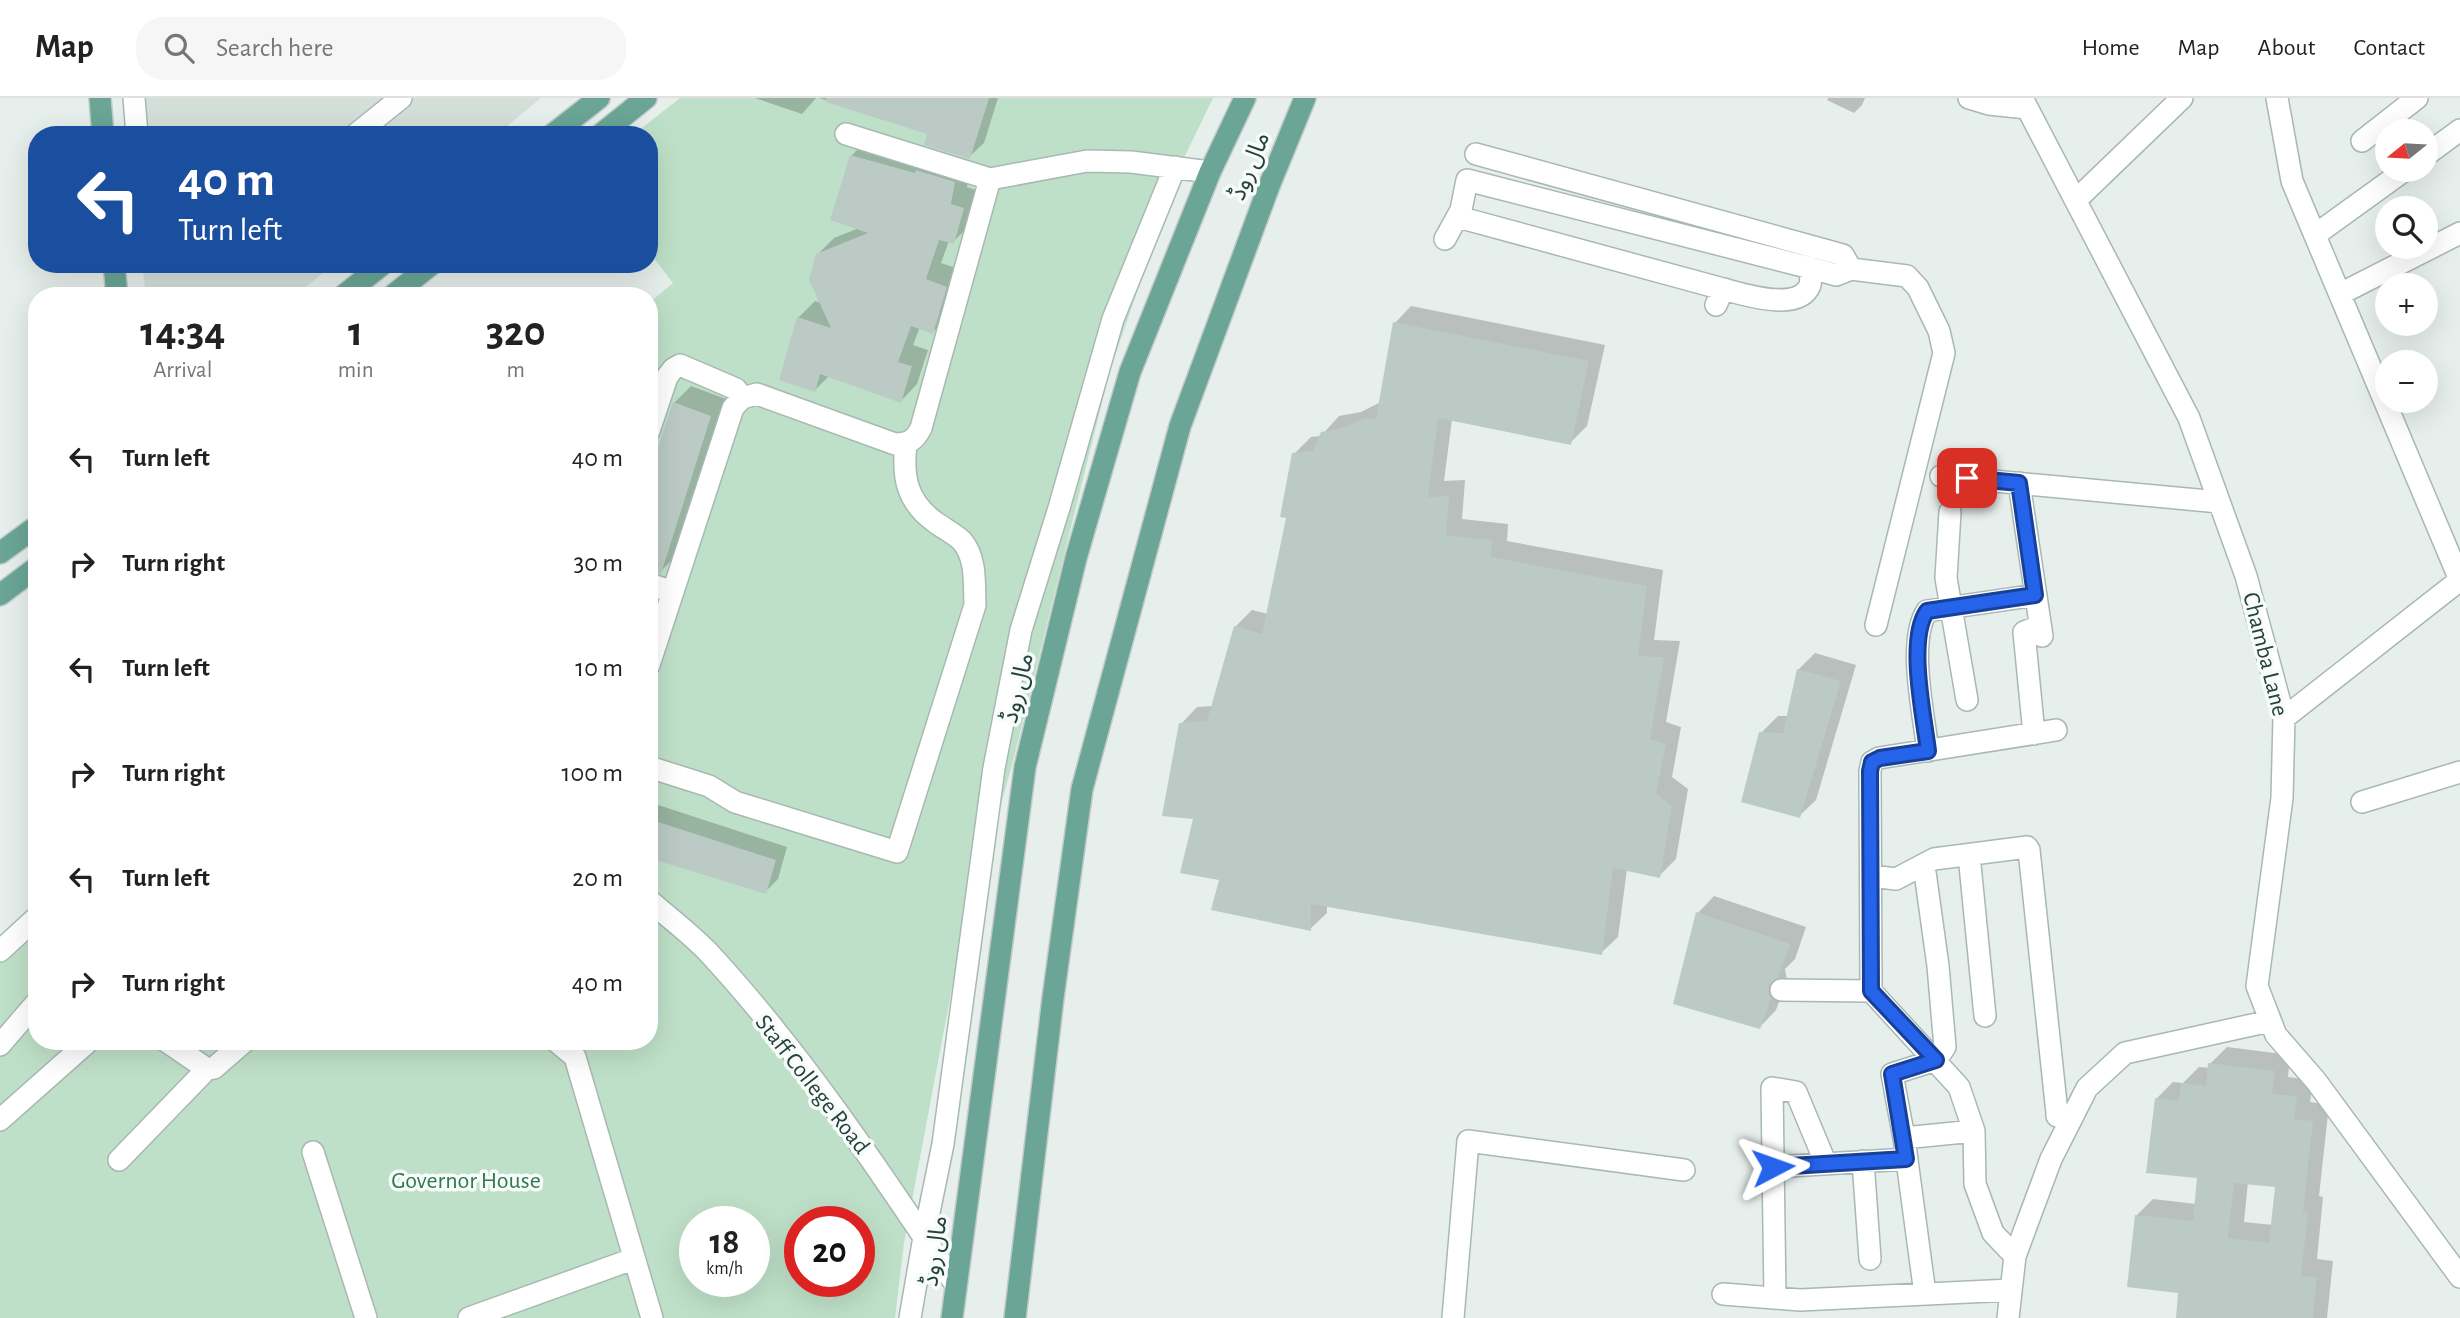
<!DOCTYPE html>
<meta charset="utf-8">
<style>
body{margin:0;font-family:"Alegreya Sans","Noto Sans Arabic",sans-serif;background:#f6f6f6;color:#222;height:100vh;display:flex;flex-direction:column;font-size:26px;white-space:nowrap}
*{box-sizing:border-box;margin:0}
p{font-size:23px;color:#767676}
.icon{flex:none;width:38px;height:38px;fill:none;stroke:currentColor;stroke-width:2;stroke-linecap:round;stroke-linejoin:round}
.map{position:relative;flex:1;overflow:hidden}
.details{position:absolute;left:28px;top:189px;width:630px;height:763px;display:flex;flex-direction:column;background:#fff;border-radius:28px;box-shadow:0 7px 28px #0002}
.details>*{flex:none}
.hud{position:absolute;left:28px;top:28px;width:630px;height:147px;border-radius:28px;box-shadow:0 7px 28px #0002;background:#1a4fa0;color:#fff;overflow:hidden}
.needle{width:46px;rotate:252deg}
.buttons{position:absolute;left:2375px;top:21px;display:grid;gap:14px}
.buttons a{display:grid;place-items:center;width:63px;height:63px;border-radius:50%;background:#fff;box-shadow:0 7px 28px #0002;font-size:35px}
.speed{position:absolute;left:679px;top:1108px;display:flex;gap:14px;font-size:35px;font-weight:700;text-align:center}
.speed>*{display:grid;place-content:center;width:91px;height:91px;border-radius:50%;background:#fff;box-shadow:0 7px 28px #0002;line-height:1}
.speed small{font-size:18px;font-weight:400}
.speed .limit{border:10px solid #d22;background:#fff;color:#111}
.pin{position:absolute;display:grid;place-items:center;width:60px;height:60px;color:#fff;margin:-30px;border-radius:14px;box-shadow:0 4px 10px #0006}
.me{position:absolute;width:77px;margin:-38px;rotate:86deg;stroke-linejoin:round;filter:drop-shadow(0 0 5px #0008)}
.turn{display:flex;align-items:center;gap:24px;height:147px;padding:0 35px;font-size:32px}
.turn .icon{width:91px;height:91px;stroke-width:2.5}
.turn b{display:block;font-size:49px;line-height:60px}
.eta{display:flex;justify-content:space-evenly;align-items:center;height:119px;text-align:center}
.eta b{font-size:42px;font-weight:700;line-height:49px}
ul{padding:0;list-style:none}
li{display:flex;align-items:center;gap:21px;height:105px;padding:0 35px}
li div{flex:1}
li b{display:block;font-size:26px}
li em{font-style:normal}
header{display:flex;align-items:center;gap:42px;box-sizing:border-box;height:98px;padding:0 35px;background:#fff;border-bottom:2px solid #e0e0e0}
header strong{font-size:33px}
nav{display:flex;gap:38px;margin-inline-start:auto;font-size:24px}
.search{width:490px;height:63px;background:#f6f6f6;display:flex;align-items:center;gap:18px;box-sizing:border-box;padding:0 24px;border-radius:28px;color:#767676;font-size:26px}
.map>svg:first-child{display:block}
</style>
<header>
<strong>Map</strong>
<div class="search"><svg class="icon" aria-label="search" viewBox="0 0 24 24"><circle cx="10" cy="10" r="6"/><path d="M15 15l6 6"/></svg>Search here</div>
<nav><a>Home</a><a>Map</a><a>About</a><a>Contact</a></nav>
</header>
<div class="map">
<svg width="2460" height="1220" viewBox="0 0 2460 1220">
<rect width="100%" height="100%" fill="#e6efeb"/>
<path fill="#d4dfda" d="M126,0H541L496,37H129Z
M142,166H334L295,198H146Z"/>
<path fill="#bfe0c8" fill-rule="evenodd" d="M680,0H1213L1182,64L1110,272L1012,667L957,863L904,1145L895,1220H0V853L37,819V943H649V205L673,185L649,154V37H633ZM695,1124H754V1183H695ZM800,1124H859V1183H800Z"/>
<path fill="#0003" fill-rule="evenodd" d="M755,0H816L802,16Z
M819,0H998L984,45L969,59L929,35Z
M1828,0H1865L1862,7L1854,15L1827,2Z
M868,41L971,67L967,89L979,93L970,127L953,144L949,143L941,165L962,172L950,217L933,234L920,229L913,247L928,252L917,286L901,303L829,278L815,292L798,220L815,203L822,205L817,157L834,140L859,130L851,58Z
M1411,208L1605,247L1587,328L1570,345L1452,321L1444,383L1465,382L1462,421L1508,426L1507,443L1663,472L1654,542L1680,543L1666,624L1681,629L1672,679L1688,691L1676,761L1659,778L1627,771L1618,839L1601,855L1327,807V815L1310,831L1221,780L1196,720L1181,626L1197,609L1213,608L1235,529L1252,512L1268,516L1288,419L1294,356L1311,339L1321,338L1339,318L1361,314L1379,305L1395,225Z
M691,288L726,301L677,457L660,474L674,305Z
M1815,555L1856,567L1816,702L1799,718L1761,635L1778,618H1788L1798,572Z
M649,704L787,749L778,781L765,794L649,758Z
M1714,798L1806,829L1795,861L1785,871L1787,882L1776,912L1760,929L1698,815Z
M2227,949L2290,957L2288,979L2313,982L2310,1004L2329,1007L2319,1098L2323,1099L2317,1161L2333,1163L2327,1220H2177L2180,1193L2137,1117L2153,1101L2196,1106L2199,1079L2156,1001L2173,984L2183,985L2199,969L2210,970V966ZM2248,1084L2277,1088L2273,1127L2244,1124Z"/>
<path fill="#bbcac4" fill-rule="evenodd" d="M826,0H989L970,61L924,47L927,36L826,4Z
M850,57L915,75L916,72L955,84L951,106L964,110L954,146L939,142L926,181L947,189L933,236L911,228L898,264L912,268L901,305L820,276L815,294L779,282L797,219L831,230L809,182L816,156L868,135L830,122Z
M1393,224L1589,263L1571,347L1438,320L1428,399L1449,398L1446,437L1492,442L1491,459L1647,488L1638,558L1664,559L1650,641L1666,646L1656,696L1672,708L1660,780L1613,770L1602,857L1311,806V833L1211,812L1219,782L1180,775L1193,721L1162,718L1179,625L1207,623L1234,528L1262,536L1286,420L1280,419L1292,355L1313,353L1321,334L1342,330L1365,320L1376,321Z
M673,304L711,318L661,476L649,473V377Z
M1797,571L1841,583L1800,720L1741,704L1759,634L1783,635Z
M649,721L776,762L766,796L649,760Z
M1696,814L1790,846L1778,879L1769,886L1768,893L1771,900L1760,931L1673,906Z
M2208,965L2275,973L2272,996L2297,998L2294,1021L2313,1023L2303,1114L2308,1115L2301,1178L2317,1179L2313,1220H2176L2178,1195L2127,1189L2135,1117L2193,1123L2197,1080L2146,1075L2155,1000L2179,1003L2181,985L2206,988ZM2234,1085L2275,1089L2269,1145L2228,1140Z"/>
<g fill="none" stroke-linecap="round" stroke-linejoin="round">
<defs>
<path id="minor" d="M134,0L137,37
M1969,0L1989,6L2027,10
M2022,0L2189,320L2246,478L2284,620L2282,700L2257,888L2276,937L2316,983L2460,1179
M2277,0L2292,83L2460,482
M846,36L990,81
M355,37L401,0
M2362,43L2417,0
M1476,56L1843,157L1851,171
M2426,57L2460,32
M2076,102L2182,0
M1458,119L1723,191
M2315,137L2405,72
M1445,141L1461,112L1467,82L1811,170C1811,175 1811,182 1810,187C1799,215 1743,196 1723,191L1716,207
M1811,170L1836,177L1851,171L1907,178L1918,190L1939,233L1944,255L1876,527
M2340,196L2460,135
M649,333L667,279L673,271L680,267L736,291L742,300
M1941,378L2219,404
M2019,385L2042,538
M1950,414L1946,480L1967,602
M649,486L673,494
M649,567L733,310L742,300L757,296L895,346C909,346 915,342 921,330L990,81L1087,63L1131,64L1210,74
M2284,620L2460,482
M2034,636L2024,534L2040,528
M1928,653C1924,618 1907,543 1927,513L2036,497
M649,669L709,688L735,704L897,754L975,507C974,486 977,461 962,443C955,436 943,430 935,424C907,404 902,379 906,346
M2362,704L2460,674
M1969,757L1985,918
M1871,778L1896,781L1934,761L2027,749L2029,752L2057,1015V1018L2071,1022
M649,802C669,820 691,836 709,855C803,957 879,1072 956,1187
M0,853L37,819
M1781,892L1871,893
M166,943L207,971L214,970L245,943
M556,943L575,959L652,1220
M0,947L37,904
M0,1022L89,943
M1904,1040L1892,976L1936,962L1945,949L1938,868L1924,767
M313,1054L366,1220
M119,1062L207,971
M1863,1063L1870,1161
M1773,1069L1907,1061
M2015,1158L1993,1135L1975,1086L1974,1033L1959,989L1871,893L1870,673L1872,664L1879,660L2056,632
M1723,1196L1800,1202L2011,1192
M1925,1196L1904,1040L1974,1033
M1775,1200L1772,990L1796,994L1826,1066
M469,1220L633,1161
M910,1220L924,1139L943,1046L994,670L1021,532L1059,410L1113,221L1175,69
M1453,1220L1468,1043L1684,1072
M2008,1220L2015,1158L2051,1061L2087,990L2125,955L2270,923"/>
<path id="major" d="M100,0L103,37
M552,37L599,0
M600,37L646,0
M114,166L117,198
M343,198L383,166
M392,198L432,166
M0,455L37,428
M0,497L37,469
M952,1220L1025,669L1076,460L1130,274L1210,74L1245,0
M1015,1220L1053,900L1082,691L1180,328L1269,88L1305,0"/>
</defs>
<use href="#minor" stroke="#a8b8b2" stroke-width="24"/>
<use href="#major" stroke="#c2cac8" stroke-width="24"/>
<use href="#minor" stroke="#fff" stroke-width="21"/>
<use href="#major" stroke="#6aa596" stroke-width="21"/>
</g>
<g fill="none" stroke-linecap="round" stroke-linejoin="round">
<defs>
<path id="route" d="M1773,1069L1906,1061L1892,976L1936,962L1871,893L1870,673L1872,664L1880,660L1928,653C1924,618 1907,542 1927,513L2035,497L2019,385L1967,380"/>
</defs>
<use href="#route" stroke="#184099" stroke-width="18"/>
<use href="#route" stroke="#2563eb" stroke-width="12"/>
</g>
<g text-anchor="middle" stroke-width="7" stroke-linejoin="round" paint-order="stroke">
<g font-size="24" fill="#24423a" stroke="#f7fbf9">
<text transform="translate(1249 68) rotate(-68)" y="8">مال روڈ</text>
<text transform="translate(2266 556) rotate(76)" y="8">Chamba Lane</text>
<text transform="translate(1017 590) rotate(-76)" y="8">مال روڈ</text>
<text transform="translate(813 986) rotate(52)" y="8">Staff College Road</text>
<text transform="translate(934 1153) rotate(-82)" y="8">مال روڈ</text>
</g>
<g font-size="24" fill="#2d7a4b" stroke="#f7fbf9">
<text x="466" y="1090">Governor House</text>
</g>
</g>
</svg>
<div class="buttons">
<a><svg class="needle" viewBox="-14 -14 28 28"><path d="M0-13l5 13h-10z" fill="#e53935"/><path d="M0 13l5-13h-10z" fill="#767676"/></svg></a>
<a><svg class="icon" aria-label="search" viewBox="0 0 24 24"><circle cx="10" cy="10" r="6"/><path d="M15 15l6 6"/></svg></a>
<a>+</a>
<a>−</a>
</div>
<div class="speed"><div>18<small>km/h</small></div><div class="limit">20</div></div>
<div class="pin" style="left:1967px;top:380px;background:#d93025"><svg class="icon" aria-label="arrive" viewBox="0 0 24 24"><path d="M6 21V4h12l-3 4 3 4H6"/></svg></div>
<svg class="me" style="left:1773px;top:1069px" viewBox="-20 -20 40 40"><path d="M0-17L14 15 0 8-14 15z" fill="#2563eb" stroke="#fff" stroke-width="4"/></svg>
<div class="hud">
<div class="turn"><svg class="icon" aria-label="left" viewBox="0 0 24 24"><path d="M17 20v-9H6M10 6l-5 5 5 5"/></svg><div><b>40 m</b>Turn left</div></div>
</div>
<section class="details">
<div class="eta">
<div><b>14:34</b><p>Arrival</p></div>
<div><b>1</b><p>min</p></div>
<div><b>320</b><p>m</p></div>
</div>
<ul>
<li><svg class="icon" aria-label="left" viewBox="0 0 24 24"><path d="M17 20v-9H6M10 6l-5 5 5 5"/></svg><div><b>Turn left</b></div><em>40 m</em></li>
<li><svg class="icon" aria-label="right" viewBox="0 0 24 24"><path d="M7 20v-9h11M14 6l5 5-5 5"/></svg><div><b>Turn right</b></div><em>30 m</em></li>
<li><svg class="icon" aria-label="left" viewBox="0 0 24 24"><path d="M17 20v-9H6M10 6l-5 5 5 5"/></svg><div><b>Turn left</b></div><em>10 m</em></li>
<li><svg class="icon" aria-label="right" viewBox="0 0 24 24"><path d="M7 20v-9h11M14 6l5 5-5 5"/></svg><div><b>Turn right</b></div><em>100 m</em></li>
<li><svg class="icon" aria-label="left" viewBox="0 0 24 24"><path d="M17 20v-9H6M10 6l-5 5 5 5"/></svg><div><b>Turn left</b></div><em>20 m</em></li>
<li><svg class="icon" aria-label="right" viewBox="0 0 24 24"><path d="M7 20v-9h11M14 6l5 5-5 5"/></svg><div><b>Turn right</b></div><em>40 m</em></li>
</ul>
</section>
</div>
